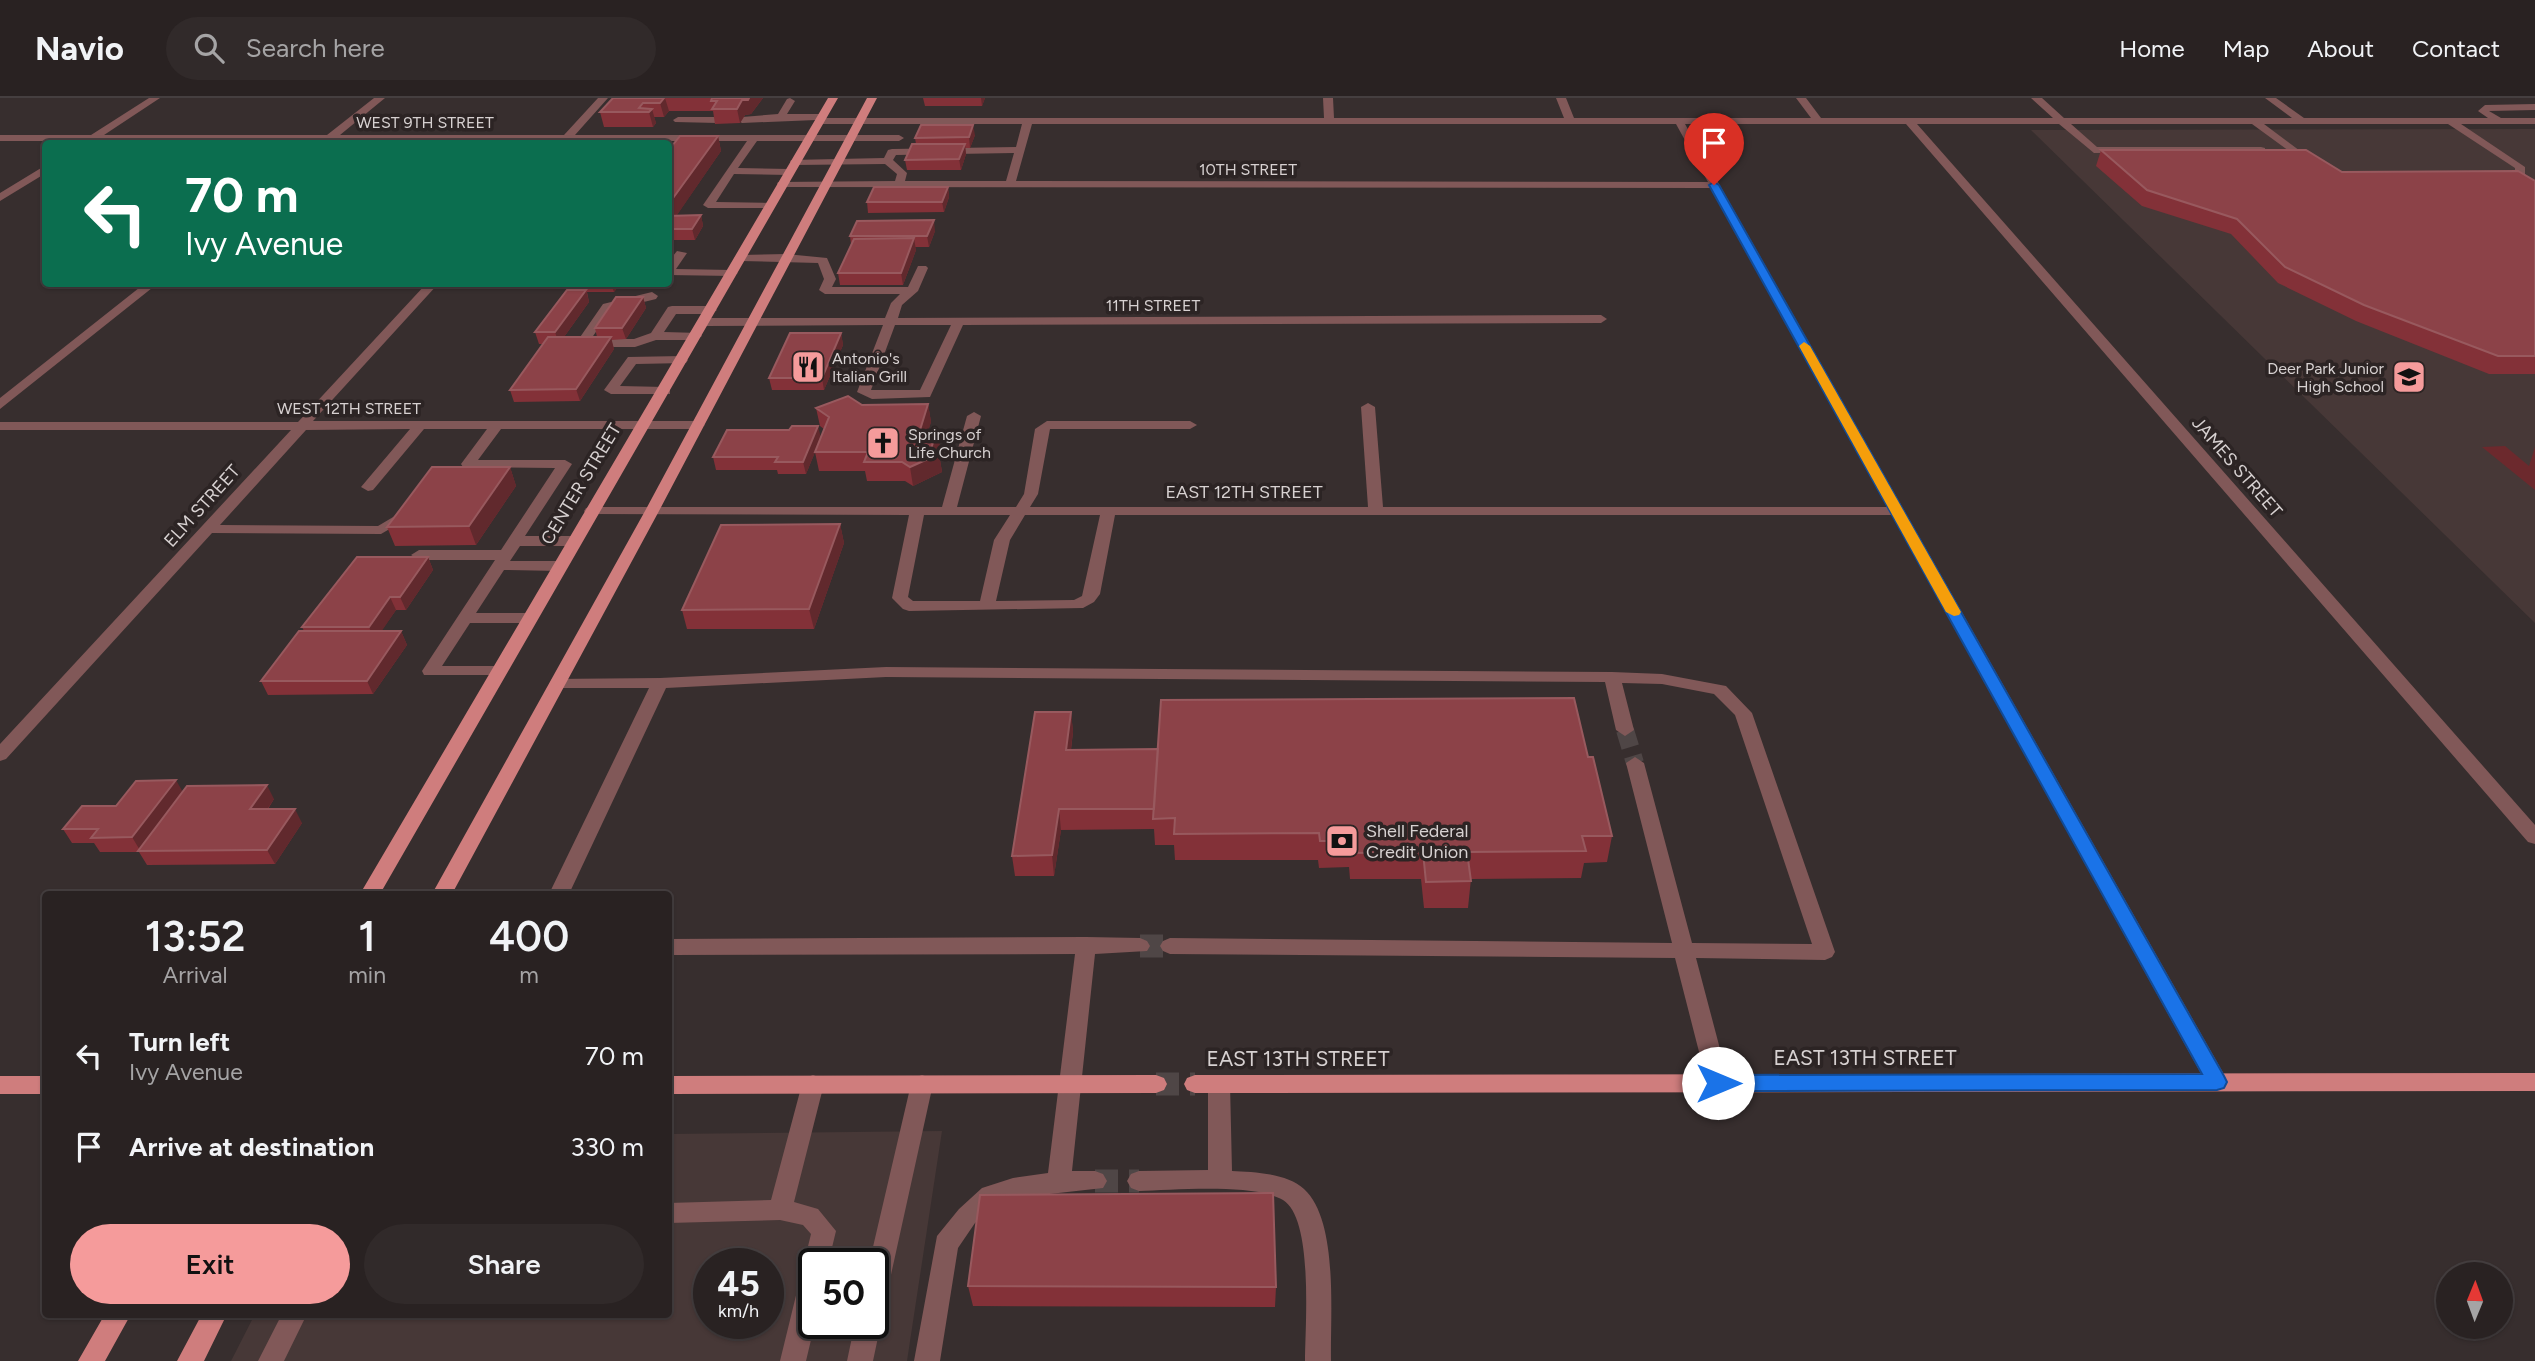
<!DOCTYPE html>
<style>
body{margin:0;font-family:Figtree,sans-serif;background:#312a2a;color:#f1f3f6;height:100vh;display:flex;flex-direction:column;font-size:26px;white-space:nowrap}
*{box-sizing:border-box;margin:0}
p{font-size:23px;color:#a5a4a5}
.icon{flex:none;width:38px;height:38px;fill:none;stroke:currentColor;stroke-width:2;stroke-linecap:round;stroke-linejoin:round}
.map{position:relative;flex:1;overflow:hidden}
.details{position:absolute;left:42px;top:793px;width:630px;height:427px;display:flex;flex-direction:column;background:#292222;border-radius:7px;box-shadow:0 2px 5px #0004,0 0 0 2px #453f40}
.details>*{flex:none}
.banner{position:absolute;left:42px;top:42px;width:630px;height:147px;border-radius:7px;box-shadow:0 2px 5px #0004,0 0 0 2px #453f40;background:#0b6e4f;color:#fff;overflow:hidden}
.needle{width:46px;rotate:1deg}
.buttons{position:absolute;left:2436px;top:1164px;display:grid;gap:14px}
.buttons a{display:grid;place-items:center;width:77px;height:77px;border-radius:50%;background:#292222;box-shadow:0 2px 5px #0004,0 0 0 2px #453f40;font-size:35px}
.speed{position:absolute;left:693px;top:1150px;display:flex;gap:14px;font-size:35px;font-weight:700;text-align:center}
.speed>*{display:grid;place-content:center;width:91px;height:91px;border-radius:50%;background:#292222;box-shadow:0 2px 5px #0004,0 0 0 2px #453f40;line-height:1}
.speed small{font-size:18px;font-weight:400}
.speed .limit{border:4px solid #111;border-radius:10px;background:#fff;color:#111}
.pin{position:absolute;display:grid;place-items:center;width:60px;height:60px;color:#fff;margin:-72px -30px;border-radius:50% 50% 50% 0;rotate:-45deg;box-shadow:0 0 7px #0007}
.pin .icon{rotate:45deg}
.me{position:absolute;width:77px;margin:-38px;rotate:90deg;stroke-linejoin:round;filter:drop-shadow(0 0 5px #0008)}
.turn{display:flex;align-items:center;gap:24px;height:147px;padding:0 28px;font-size:32px}
.turn .icon{width:91px;height:91px;stroke-width:2.5}
.turn b{display:block;font-size:49px;line-height:60px}
.eta{display:flex;justify-content:space-evenly;align-items:center;height:119px;text-align:center}
.eta b{font-size:42px;font-weight:600;line-height:49px}
.primary-button{display:flex;gap:14px;margin-top:auto;padding:14px 28px}
.primary-button a{flex:1;height:80px;border-radius:42px;background:#f59b9b;color:#111;font-size:28px;font-weight:600;line-height:80px;text-align:center}
.primary-button a+a{background:#312a2a;color:#f1f3f6}
ul{padding:0;list-style:none}
li{display:flex;align-items:center;gap:21px;height:91px;padding:0 28px}
li div{flex:1}
li b{display:block;font-size:26px}
li em{font-style:normal}
header{display:flex;align-items:center;gap:42px;box-sizing:border-box;height:98px;padding:0 35px;background:#292222;border-bottom:2px solid #453f40}
header strong{font-size:33px}
nav{display:flex;gap:38px;margin-inline-start:auto;font-size:24px}
.search{width:490px;height:63px;background:#312a2a;display:flex;align-items:center;gap:18px;box-sizing:border-box;padding:0 24px;border-radius:38px;color:#a5a4a5;font-size:26px}
.map>svg:first-child{display:block}
</style>
<header>
<strong>Navio</strong>
<div class="search"><svg class="icon" aria-label="search" viewBox="0 0 24 24"><circle cx="10" cy="10" r="6"/><path d="M15 15l6 6"/></svg>Search here</div>
<nav><a>Home</a><a>Map</a><a>About</a><a>Contact</a></nav>
</header>
<div class="map">
<svg width="2535" height="1263" viewBox="0 0 2535 1263">
<rect width="100%" height="100%" fill="#372e2e"/>
<path fill="#473837" fill-rule="evenodd" d="M2535,31V525L2031,32Z
M942,1033L907,1263H231L255,1216H668L669,1036ZM709,1166H768V1225H709ZM814,1166H873V1225H814Z"/>
<path fill="#6c292d" d="M2505,348L2529,368L2535,349V392L2482,349Z"/>
<g fill="none" stroke-linecap="round" stroke-linejoin="round">
<path stroke="#4f4646" stroke-width="18" stroke-dasharray="18 9" stroke-linecap="butt" d="M1625,632L1635,665"/>
<path stroke="#4f4646" stroke-width="23" stroke-dasharray="23 11" stroke-linecap="butt" d="M1140,848H1170
M1095,1083H1139"/>
<path stroke="#4f4646" stroke-width="23" stroke-dasharray="23 11" stroke-linecap="butt" d="M1156,986H1195"/>
<path fill="#815858" fill-rule="evenodd" d="M149,0H160L104,37H327L374,0H385L340,37H564L598,0H608L575,37H899L904,40L899,43H757L738,70L789,71L794,74L789,77L734,76L716,104L774,105L775,107L770,110H708L703,107L747,43H569L567,46H556L558,43H332L328,46L321,43H0V37H91Z
M790,0L795,3L787,16H822L826,20H1324L1323,0H1333L1334,20H1564L1556,0H1566L1574,20H1811L1796,0H1806L1821,20H2053L2031,0H2042L2064,20H2292L2265,0H2276L2304,20H2488L2478,13L2485,7L2535,6V12L2489,13L2501,20H2535V26H2461L2525,69V77L2500,81L2496,80V76L2515,73V70L2448,26H2264L2315,64L2316,66L2311,69L2252,26H2071L2097,49H2261L2265,50V54L2094,55L2059,26H1917L2535,727V746L2528,744L1906,26H1685L2225,978L2228,984L2225,990L2217,993L2209,990L1892,417H1115L1100,496L1094,504L1083,510L909,513L903,511L892,500L909,417L586,416L584,413L586,410L591,409H942L967,318L974,314L981,318L957,409H1016L1024,396L1035,331L1047,323H1190L1197,327L1190,331H1050L1038,396L1030,409H1368L1361,309L1368,305L1375,309L1383,409H1887L1711,90L782,89L777,86L778,84L895,83L897,76L885,66L795,67L790,64L791,62L884,60L888,52L892,51L1016,49L1022,26H820L816,22L742,25L737,22L742,19L778,16L787,1ZM1032,26H1676L1708,84L1016,83ZM1014,55L1006,83H905L907,75L893,62L896,57ZM924,417H1010L994,442L980,503H913L908,499ZM1025,417H1100L1082,498L1074,502L996,503L1010,442Z
M678,19H718L723,22L718,25L675,24L673,22Z
M46,67V75L0,103V95Z
M677,153L687,155L676,171L732,172L738,175L732,178L668,177V164Z
M786,156L827,160L836,181L832,189H908L918,168H926L928,170L918,193L902,207L898,220L1601,217L1607,221L1601,225L963,227L930,299L872,301L857,294L883,227L705,228L699,224L705,220H885L891,205L900,196H825L819,192L824,181L818,165L740,163L734,160L740,157ZM895,227H951L920,292H871Z
M144,186H157L0,311V300Z
M426,186H438L313,323H698L705,327L698,331H501L478,362H565L572,366L525,438H574L582,443L574,448H520L510,463H560L568,468L560,473L504,472L476,515H529L537,520L529,525H470L442,568H499L507,573L505,577H424L422,573L495,462H419L411,457L419,452H501L555,370L463,369L461,366L487,331H424L373,392L368,393L361,389L410,331L306,332L220,427L378,428L405,412L412,416L410,419L381,436L212,435L6,661L0,663V646L291,332H0V324H298Z
M652,194L658,198L656,201L611,212L591,241H634L651,235L668,209L672,208H711L717,212L711,216H676L664,234L700,235L702,238L696,242H656L635,249H582L576,245L603,206Z
M682,258L688,262L686,265L636,266L620,288L665,289L670,290V296H611L604,292L628,259Z
M886,569L1612,574L1662,576L1726,588L1752,615L1835,854L1832,859L1825,862L1696,860L1729,985L1726,991L1718,994L1710,991L1707,985L1675,860L1170,856L1163,853L1160,848L1163,843L1170,840L1672,845L1626,665L1635,659L1644,665L1692,845L1812,846L1735,617L1714,596L1662,586L1622,585L1634,632L1625,638L1616,632L1605,584L886,579L666,590L569,796H549L649,590H558L552,589L550,585L552,581L660,580Z
M1086,839L1140,840L1147,843L1150,848L1147,853L1095,856L1072,1073H1095L1103,1076L1107,1083L1103,1090L1013,1100L998,1105L975,1125L958,1150L940,1263H914L937,1138L959,1111L982,1090L1013,1080L1048,1075L1075,856L668,857V841Z
M813,977L821,980L824,986L794,1104L818,1111L836,1133L828,1166H814L815,1225L806,1263H780L811,1136L803,1127L780,1122L668,1125V1105L771,1102L802,986L805,980Z
M922,977L930,980L933,986L885,1204L882,1212L873,1215V1166H869L911,986L914,980Z
M1219,977L1227,980L1230,986L1232,1073C1253,1074 1287,1075 1304,1091C1339,1123 1330,1218 1331,1263H1305C1305,1229 1314,1121 1283,1102C1255,1085 1173,1092 1139,1093L1131,1090L1127,1083L1131,1076L1139,1073L1208,1072V986L1211,980Z
M873,1215L881,1225L873,1263H847L855,1225H873Z
M282,1216H307L284,1263H258Z"/>
<path fill="#cf7d7d" fill-rule="evenodd" d="M828,0H838L380,796H360Z
M867,0H877L659,413L452,796H432L645,413Z
M2535,975V993L1195,995L1187,992L1184,986L1187,980L1195,977Z
M1156,977L1164,980L1167,986L1164,992L1156,995L668,996V978Z
M0,978H46V996H0Z
M105,1216H131L105,1263H78Z
M202,1216H227L204,1263H177Z"/>
</g>
<path fill="#833138" d="M613,0H763L751,16L745,17L740,25L715,26L713,13H669L664,19H654L656,25L653,29H604L600,14Z
M923,0H985L982,8H925Z
M975,37L970,50H965L966,56L961,72H907L905,62L916,46L915,40Z
M718,38L721,53L676,118L701,117L703,128L695,142H668V53Z
M2101,52L2342,74L2535,83V276H2489L2356,223L2278,185L2231,136L2142,108L2096,68Z
M948,89L949,99L944,114L868,115L867,104Z
M935,133L929,149H915L916,152L903,187H840L838,175L851,146L850,138Z
M584,186H620L614,194H587L589,204L564,239H597L595,230L643,199L646,210L626,241L611,242L614,251L580,303L514,304L510,292L543,246H539L535,234L586,192Z
M841,235L843,247L824,292H772L769,280Z
M928,306L931,324L928,332H937L940,350L938,355L939,356L942,374L913,388L905,383H867L865,373H819L815,354L806,376H778L777,372H716L713,359L789,332L821,340L824,331L820,328L816,310L862,307Z
M510,369L516,388L476,447L395,448L387,429Z
M840,426L844,445L814,531H687L682,512Z
M428,459L433,472L406,512H396L381,533H401L407,547L373,596L268,597L261,583L304,533L302,529Z
M1071,614L1073,634L1071,652L1588,659L1612,738L1607,764L1584,765L1581,780L1471,781L1468,810H1424L1421,781H1350L1349,769L1319,770L1318,762H1175L1174,747H1155L1154,731L1061,732L1054,778H1015L1012,758Z
M183,694L274,701L268,711L302,725L275,766L147,767L139,754H100L94,745H72L63,731L116,708Z
M968,1188L1276,1189L1275,1209L973,1208Z"/>
<path fill="#61292d" d="M664,0H665L669,13L664,19L660,5Z
M749,0H763L751,16L745,17L740,25L737,11L742,2Z
M981,0H985L982,8Z
M652,11L656,25L653,29L649,14Z
M973,27L975,37L970,50L969,39Z
M718,38L721,53L673,123L669,107Z
M965,46L966,56L961,72L959,61Z
M948,89L949,99L944,114L942,104Z
M701,117L703,128L695,142L692,131Z
M934,122L935,133L929,149L927,138Z
M914,140L916,152L903,187L901,175Z
M611,186H620L614,194Z
M586,192L589,204L559,246L555,234Z
M643,199L646,210L626,241L622,230Z
M841,235L843,247L824,292L822,280Z
M611,239L614,251L580,303L576,291Z
M928,306L931,324L923,351L920,332Z
M818,328L821,340L806,376L803,364Z
M937,332L940,350L938,357L939,356L942,374L913,388L910,369L931,351Z
M510,369L516,388L476,447L469,428Z
M840,426L844,445L814,531L809,511Z
M428,459L433,472L406,512L400,499Z
M390,499L396,512L375,543L369,529Z
M401,533L407,547L373,596L367,583Z
M1071,614L1073,634L1068,672L1066,652Z
M176,682L184,696L141,754L132,739Z
M267,687L274,701L258,725L250,711Z
M295,711L302,725L275,766L267,752Z
M1059,711L1061,732L1054,778L1052,757Z"/>
<path fill="#8c4248" stroke="#98595e" stroke-width="2" d="M613,0H664L660,5H643L639,10L652,11L649,14H600Z
M712,0H749L748,2H742L737,11H712L717,3H711Z
M921,27H973L969,39L915,40Z
M680,38H718L668,107V53Z
M912,46H965L959,61L905,62Z
M2101,52H2306L2342,74L2518,73L2535,83V258H2498L2364,207L2285,169L2237,121L2147,92Z
M874,89H948L942,104H867Z
M701,117L692,131H668V118Z
M934,122L927,138H850L857,123Z
M914,140L901,175H838L854,141Z
M567,192H586L555,234H535Z
M616,199H643L622,230H595Z
M790,235H841L822,280H769Z
M548,239H611L576,291L510,292Z
M848,298L862,307L928,306L920,332H937L931,351L939,356L910,369L902,364H864L868,354H815L829,319L816,310Z
M792,328H818L803,364H775L778,359H713L727,332H789Z
M432,369H510L469,428L387,429Z
M840,426L809,511L682,512L721,427Z
M357,459H428L400,499H390L369,529H302Z
M299,533H401L367,583H261Z
M1574,600L1588,659H1593L1612,738H1582L1586,753L1467,754L1471,783L1426,784L1423,754L1352,755L1351,743H1320L1319,735L1174,736L1175,720L1153,721L1161,602Z
M1035,614H1071L1066,652L1158,651L1154,711H1059L1052,757L1012,758Z
M176,682L132,739L91,740L98,731H63L82,708H116L136,683Z
M267,687L250,711H295L267,752L138,753L187,688Z
M1273,1095L1276,1189L968,1188L980,1097Z"/>
<path fill="#1a73e8" stroke="#114b97" stroke-width="2" d="M1714,84L1719,87L2224,978L2227,984L2224,990L2217,992L1718,993L1711,991L1708,985L1711,979L1718,977L2202,976L1709,87Z"/>
<path fill="#f59e0b" d="M1804,244L1810,248L1961,514L1959,517L1954,518L1946,514L1799,248Z"/>
<defs>
<symbol id="restaurant-square" viewBox="-11 -11 22 22"><rect x="-9" y="-9" width="18" height="18" rx="4" fill="#f59b9b" stroke="#2c2424"/><path d="M-5-6h1v4h1v-4h1v4h1v-4h1v5L-1.5 .5V6h-2V.5L-5-1ZM5-6V6H3V1.5H1.5Q1.5-4 5-6Z" fill="#111"/></symbol>
<symbol id="school-square" viewBox="-11 -11 22 22"><rect x="-9" y="-9" width="18" height="18" rx="4" fill="#f59b9b" stroke="#2c2424"/><path d="M0-5L7-2L0 1L-7-2ZM-4 1L0 2.5L4 1V4Q0 6-4 4Z" fill="#111"/></symbol>
<symbol id="church-square" viewBox="-11 -11 22 22"><rect x="-9" y="-9" width="18" height="18" rx="4" fill="#f59b9b" stroke="#2c2424"/><path d="M-1.2-6h2.4v3.5h3.3v2.4h-3.3V6h-2.4V-.1h-3.3v-2.4h3.3Z" fill="#111"/></symbol>
<symbol id="bank-square" viewBox="-11 -11 22 22"><rect x="-9" y="-9" width="18" height="18" rx="4" fill="#f59b9b" stroke="#2c2424"/><path d="M-6-4H6V4H-6ZM0-2.3a2.3 2.3 0 1 0 0 4.6a2.3 2.3 0 1 0 0-4.6Z" fill="#111"/></symbol>
</defs>
<g fill-rule="evenodd">
<use href="#restaurant-square" x="789" y="250" width="38" height="38"/>
<use href="#school-square" x="2390" y="260" width="38" height="38"/>
<use href="#church-square" x="864" y="326" width="38" height="38"/>
<use href="#bank-square" x="1323" y="724" width="38" height="38"/>
</g>
<g text-anchor="middle" stroke-width="7" stroke-linejoin="round" paint-order="stroke">
<g font-size="16" fill="#d7d1d1" stroke="#2c2424">
<text x="425" y="30">WEST 9TH STREET</text>
<text x="1248" y="77">10TH STREET</text>
<text x="1153" y="213">11TH STREET</text>
<text x="349" y="316">WEST 12TH STREET</text>
</g>
<g font-size="16" fill="#d7d1d1" stroke="#2c2424" text-anchor="start">
<text x="832" y="266">Antonio's<tspan x="832" dy="18">Italian Grill</tspan></text>
<text x="2384" y="276" text-anchor="end">Deer Park Junior<tspan x="2384" dy="18">High School</tspan></text>
<text x="908" y="342">Springs of<tspan x="908" dy="18">Life Church</tspan></text>
</g>
<g font-size="18" fill="#d7d1d1" stroke="#2c2424">
<text transform="translate(2237 369) rotate(49)" y="6">JAMES STREET</text>
<text transform="translate(581 386) rotate(-59)" y="6">CENTER STREET</text>
<text x="1244" y="400">EAST 12TH STREET</text>
<text transform="translate(202 408) rotate(-48)" y="6">ELM STREET</text>
</g>
<g font-size="18" fill="#d7d1d1" stroke="#2c2424" text-anchor="start">
<text x="1366" y="739">Shell Federal<tspan x="1366" dy="21">Credit Union</tspan></text>
</g>
<g font-size="21" fill="#d7d1d1" stroke="#2c2424">
<text x="1865" y="967">EAST 13TH STREET</text>
<text x="1298" y="968">EAST 13TH STREET</text>
</g>
</g>
</svg>
<div class="buttons">
<a><svg class="needle" viewBox="-14 -14 28 28"><path d="M0-13l5 13h-10z" fill="#e53935"/><path d="M0 13l5-13h-10z" fill="#a5a4a5"/></svg></a>
</div>
<div class="speed"><div>45<small>km/h</small></div><div class="limit">50</div></div>
<div class="pin" style="left:1714px;top:87px;background:#d93025"><svg class="icon" aria-label="arrive" viewBox="0 0 24 24"><path d="M6 21V4h12l-3 4 3 4H6"/></svg></div>
<svg class="me" style="left:1718px;top:985px" viewBox="-20 -20 40 40"><circle r="19" fill="#fff"/><path d="M0-13L10 11 0 6-10 11z" fill="#1a73e8"/></svg>
<div class="banner">
<div class="turn"><svg class="icon" aria-label="left" viewBox="0 0 24 24"><path d="M17 20v-9H6M10 6l-5 5 5 5"/></svg><div><b>70 m</b>Ivy Avenue</div></div>
</div>
<section class="details">
<div class="eta">
<div><b>13:52</b><p>Arrival</p></div>
<div><b>1</b><p>min</p></div>
<div><b>400</b><p>m</p></div>
</div>
<ul>
<li><svg class="icon" aria-label="left" viewBox="0 0 24 24"><path d="M17 20v-9H6M10 6l-5 5 5 5"/></svg><div><b>Turn left</b><p>Ivy Avenue</p></div><em>70 m</em></li>
<li><svg class="icon" aria-label="arrive" viewBox="0 0 24 24"><path d="M6 21V4h12l-3 4 3 4H6"/></svg><div><b>Arrive at destination</b></div><em>330 m</em></li>
</ul>
<div class="primary-button"><a>Exit</a><a>Share</a></div>
</section>
</div>
